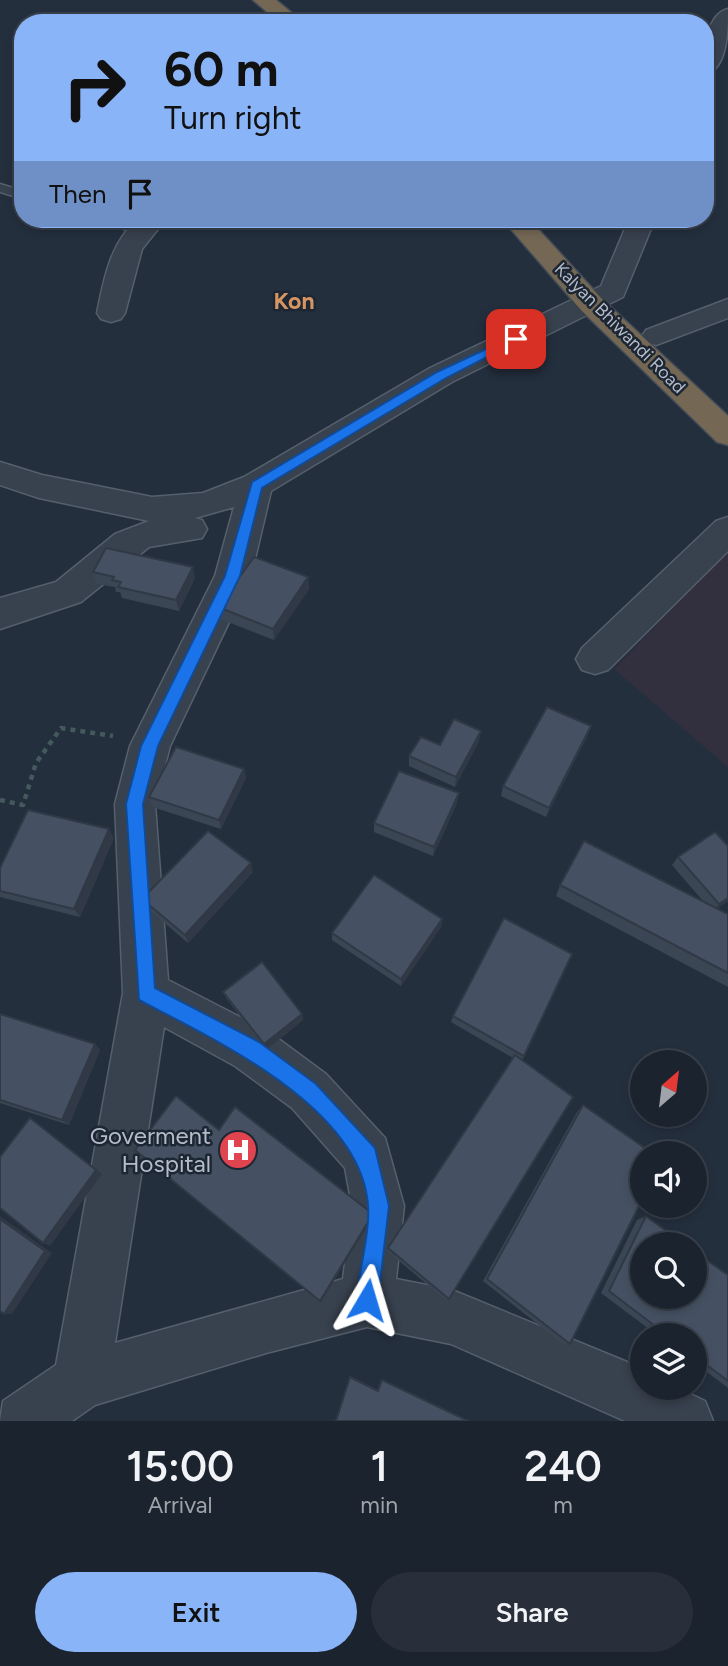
<!DOCTYPE html>
<style>
body{margin:0;font-family:Figtree,sans-serif;background:#282f3a;color:#f1f3f6;height:100vh;display:flex;flex-direction:column;font-size:26px;white-space:nowrap}
*{box-sizing:border-box;margin:0}
p{font-size:23px;color:#a0a4aa}
.icon{flex:none;width:38px;height:38px;fill:none;stroke:currentColor;stroke-width:2;stroke-linecap:round;stroke-linejoin:round}
.map{position:relative;height:1421px;overflow:hidden}
.details{display:flex;flex-direction:column;background:#1b232e;flex:1}
.details>*{flex:none}
.hud{position:absolute;left:14px;top:14px;width:700px;height:214px;border-radius:28px;box-shadow:0 4px 10px #0003,0 0 0 2px #39404a;background:#8ab4f8;color:#111;overflow:hidden}
.needle{width:46px;rotate:28deg}
.tools{position:absolute;left:630px;top:1050px;display:grid;gap:14px}
.tools a{display:grid;place-items:center;width:77px;height:77px;border-radius:50%;background:#1b232e;box-shadow:0 4px 10px #0003,0 0 0 2px #39404a;font-size:35px}
.pin{position:absolute;display:grid;place-items:center;width:60px;height:60px;color:#fff;margin:-30px;border-radius:14px;box-shadow:0 4px 10px #0006}
.me{position:absolute;width:77px;margin:-38px;rotate:7deg;stroke-linejoin:round;filter:drop-shadow(0 0 5px #0008)}
.turn{display:flex;align-items:center;gap:24px;height:147px;padding:0 35px;font-size:32px}
.turn .icon{width:91px;height:91px;stroke-width:2.5}
.turn b{display:block;font-size:49px;line-height:60px}
.then{display:flex;align-items:center;height:66px;padding:0 35px;background:#0003;gap:14px;font-size:26px}
.eta{display:flex;justify-content:space-evenly;align-items:center;height:119px;text-align:center}
.eta b{font-size:42px;font-weight:600;line-height:49px}
.action{display:flex;gap:14px;margin-top:auto;padding:14px 35px}
.action a{flex:1;height:80px;border-radius:42px;background:#8ab4f8;color:#111;font-size:28px;font-weight:600;line-height:80px;text-align:center}
.action a+a{background:#282f3a;color:#f1f3f6}
.map>svg:first-child{display:block}
</style>
<div class="map">
<svg width="728" height="1421" viewBox="0 0 728 1421">
<rect width="100%" height="100%" fill="#242f3e"/>
<path fill="#32303f" d="M728,551V767L614,669Z"/>
<g fill="none" stroke-linecap="round" stroke-linejoin="round">
<defs>
<path id="lane" d="M0,184L23,191V199L0,192Z
M95,219H116L145,230L138,234Z"/>
<path id="street" d="M728,9C728,28 728,69 705,75C705,55 704,15 728,9Z
M138,219H166L142,249L125,313L121,319L111,322L101,319L97,313C104,279 110,243 138,219Z
M629,219H655L623,297L452,382L271,491L251,576L170,746L155,804L168,980L269,1032L326,1074L385,1138L404,1206L396,1279L452,1290L627,1362L642,1370V1388H678L705,1401L713,1421H625L451,1344L367,1327L266,1353L95,1405L72,1421H0L3,1401L56,1365L123,993L115,804L130,746L215,576L234,507L195,518L202,520L207,529L202,538L149,547L81,602L0,629V598L56,582L115,534L149,521L39,498L0,485V462L42,475L152,497L203,493L244,477L430,368L601,286ZM164,1027L235,1066L292,1108L345,1168L352,1206L343,1279L115,1343Z
M728,299V318L656,345L646,342L642,336L646,330Z
M728,517V551L608,670L595,674L582,670L576,659L582,648L716,521Z"/>
<path id="highway" d="M253,0H276L304,23H280Z
M502,219H529L601,298L728,416V445L717,442L581,310Z"/>
</defs>
<use href="#lane" stroke="#565f6c" stroke-width="3"/>
<use href="#street" stroke="#565f6c" stroke-width="3"/>
<use href="#highway" stroke="#434c59" stroke-width="3"/>
<path stroke="#44595c" stroke-width="4.5" stroke-dasharray="5 5" stroke-linecap="butt" d="M0,800L23,805L36,763L61,728L113,736"/>
<use href="#lane" fill="#38414e" fill-rule="evenodd"/>
<use href="#street" fill="#38414e" fill-rule="evenodd"/>
<use href="#highway" fill="#746855" fill-rule="evenodd"/>
</g>
<path fill="#3b4654" d="M93,572L195,578L179,611L122,598L120,592H116L115,587L97,584Z
M308,577L309,589L274,640L220,619L218,607Z
M591,726L587,737L546,817L501,796L503,786Z
M479,741L455,787L409,766V756L440,745Z
M244,769L246,778L221,829L152,807L149,797Z
M457,803L433,856L374,832V823Z
M114,838L80,917L0,897V868Z
M678,857L728,901L718,908L728,914V987L556,896L560,885L703,901L672,865Z
M253,872L188,943L146,907L142,899Z
M442,919L441,927L401,986L332,940V933Z
M223,992L302,1014L303,1020L266,1050L226,998Z
M0,1014L95,1044L100,1050L69,1125L0,1103Z
M453,1016L524,1056L449,1299L446,1300L387,1251L388,1248L513,1058L451,1022Z
M583,1105L570,1344H563L483,1281L577,1112Z
M646,1216L728,1275V1388L695,1363V1335H657L601,1293L637,1220Z"/>
<path fill="#303945" d="M193,567L195,578L179,611L176,600Z
M308,577L309,589L274,640L273,629Z
M591,726L587,737L546,817L549,808Z
M481,731L479,741L455,787L456,777Z
M244,769L246,778L221,829L219,820Z
M459,793L457,803L433,856L434,847Z
M109,829L114,838L80,917L74,909Z
M251,863L253,872L188,943L185,935Z
M728,898V901L712,912L719,904Z
M442,919L441,927L401,986V979Z
M302,1014L303,1020L266,1050L264,1044Z
M95,1044L100,1050L69,1125L62,1120Z
M30,1118L102,1174L50,1246L43,1243Z
M373,1214V1217L321,1302L320,1301Z
M0,1216L52,1253L12,1314H4Z
M351,1376L378,1390V1391L350,1377Z
M382,1380V1379L470,1421H468Z"/>
<path fill="#455162" stroke="#303945" stroke-width="2" d="M106,548L193,567L176,600L118,587L121,582L112,580L114,577L93,572Z
M254,557L308,577L273,629L218,607Z
M547,707L591,726L549,808L503,786Z
M454,719L481,731L456,777L409,756L421,737L440,745Z
M176,747L244,769L219,820L149,797Z
M399,771L459,793L434,847L374,823Z
M28,810L109,829L74,909L0,891V868Z
M208,831L251,863L185,935L142,899Z
M715,832L728,846V898L719,904L678,857Z
M584,841L728,914V973L560,885Z
M374,875L442,919L401,979L332,933Z
M504,918L572,954L524,1056L453,1016Z
M262,962L302,1014L264,1044L223,992Z
M0,1014L95,1044L62,1120L0,1100Z
M515,1055L573,1097L449,1299L388,1248Z
M176,1096L219,1130L235,1107L373,1214L320,1301L135,1150Z
M583,1105L652,1153H642V1200L570,1344L487,1279Z
M30,1118L96,1170L43,1243L0,1208V1157Z
M646,1216L684,1244H642V1297H695V1252L728,1275V1381L695,1356V1335H667L609,1291Z
M0,1219L45,1251L4,1314L0,1311Z
M350,1377L378,1391L382,1380L468,1421H336Z"/>
<path fill="#1a73e8" stroke="#114b97" stroke-width="2" d="M512,337L522,339L446,378L262,488L240,576L158,746L143,804L155,988L259,1042L316,1084L375,1148L389,1206L378,1300L374,1308L367,1312L359,1308L356,1300C359,1272 370,1233 368,1205C361,1107 215,1040 139,1000L126,804L141,746L225,576L252,482L437,372Z"/>
<defs>
<symbol id="hospital-disc" viewBox="-11 -11 22 22"><circle r="9.5" fill="#e0444e" stroke="#1d2633"/><path d="M-5-5h3v3.5h4V-5h3V5h-3V1.5h-4V5h-3Z" fill="#fff"/></symbol>
</defs>
<g fill-rule="evenodd">
<use href="#hospital-disc" x="216" y="1128" width="44" height="44"/>
</g>
<g text-anchor="middle" stroke-width="5" stroke-linejoin="round" paint-order="stroke">
<g font-size="18" fill="#b4bcc9" stroke="#1d2633">
<text transform="translate(620 328) rotate(45)" y="6">Kalyan Bhiwandi Road</text>
</g>
<g font-size="23" font-weight="bold" fill="#d59563" stroke="#1d2633">
<text x="294" y="309">Kon</text>
</g>
<g font-size="24" fill="#b4bcc9" stroke="#1d2633" text-anchor="end">
<text x="211" y="1144">Goverment<tspan x="211" dy="28">Hospital</tspan></text>
</g>
</g>
</svg>
<div class="tools">
<a><svg class="needle" viewBox="-14 -14 28 28"><path d="M0-13l5 13h-10z" fill="#e53935"/><path d="M0 13l5-13h-10z" fill="#a0a4aa"/></svg></a>
<a><svg class="icon" aria-label="sound" viewBox="0 0 24 24"><path d="M4 9h4l5-4v14l-5-4H4zM17 9q2 3 0 6"/></svg></a>
<a><svg class="icon" aria-label="search" viewBox="0 0 24 24"><circle cx="10" cy="10" r="6"/><path d="M15 15l6 6"/></svg></a>
<a><svg class="icon" aria-label="layers" viewBox="0 0 24 24"><path d="M12 4l9 5-9 5-9-5zM3 14l9 5 9-5"/></svg></a>
</div>
<div class="pin" style="left:516px;top:339px;background:#d93025"><svg class="icon" aria-label="arrive" viewBox="0 0 24 24"><path d="M6 21V4h12l-3 4 3 4H6"/></svg></div>
<svg class="me" style="left:367px;top:1300px" viewBox="-20 -20 40 40"><path d="M0-17L14 15 0 8-14 15z" fill="#1a73e8" stroke="#fff" stroke-width="4"/></svg>
<div class="hud">
<div class="turn"><svg class="icon" aria-label="right" viewBox="0 0 24 24"><path d="M7 20v-9h11M14 6l5 5-5 5"/></svg><div><b>60 m</b>Turn right</div></div>
<div class="then">Then<svg class="icon" aria-label="arrive" viewBox="0 0 24 24"><path d="M6 21V4h12l-3 4 3 4H6"/></svg></div>
</div>
</div>
<section class="details">
<div class="eta">
<div><b>15:00</b><p>Arrival</p></div>
<div><b>1</b><p>min</p></div>
<div><b>240</b><p>m</p></div>
</div>
<div class="action"><a>Exit</a><a>Share</a></div>
</section>
